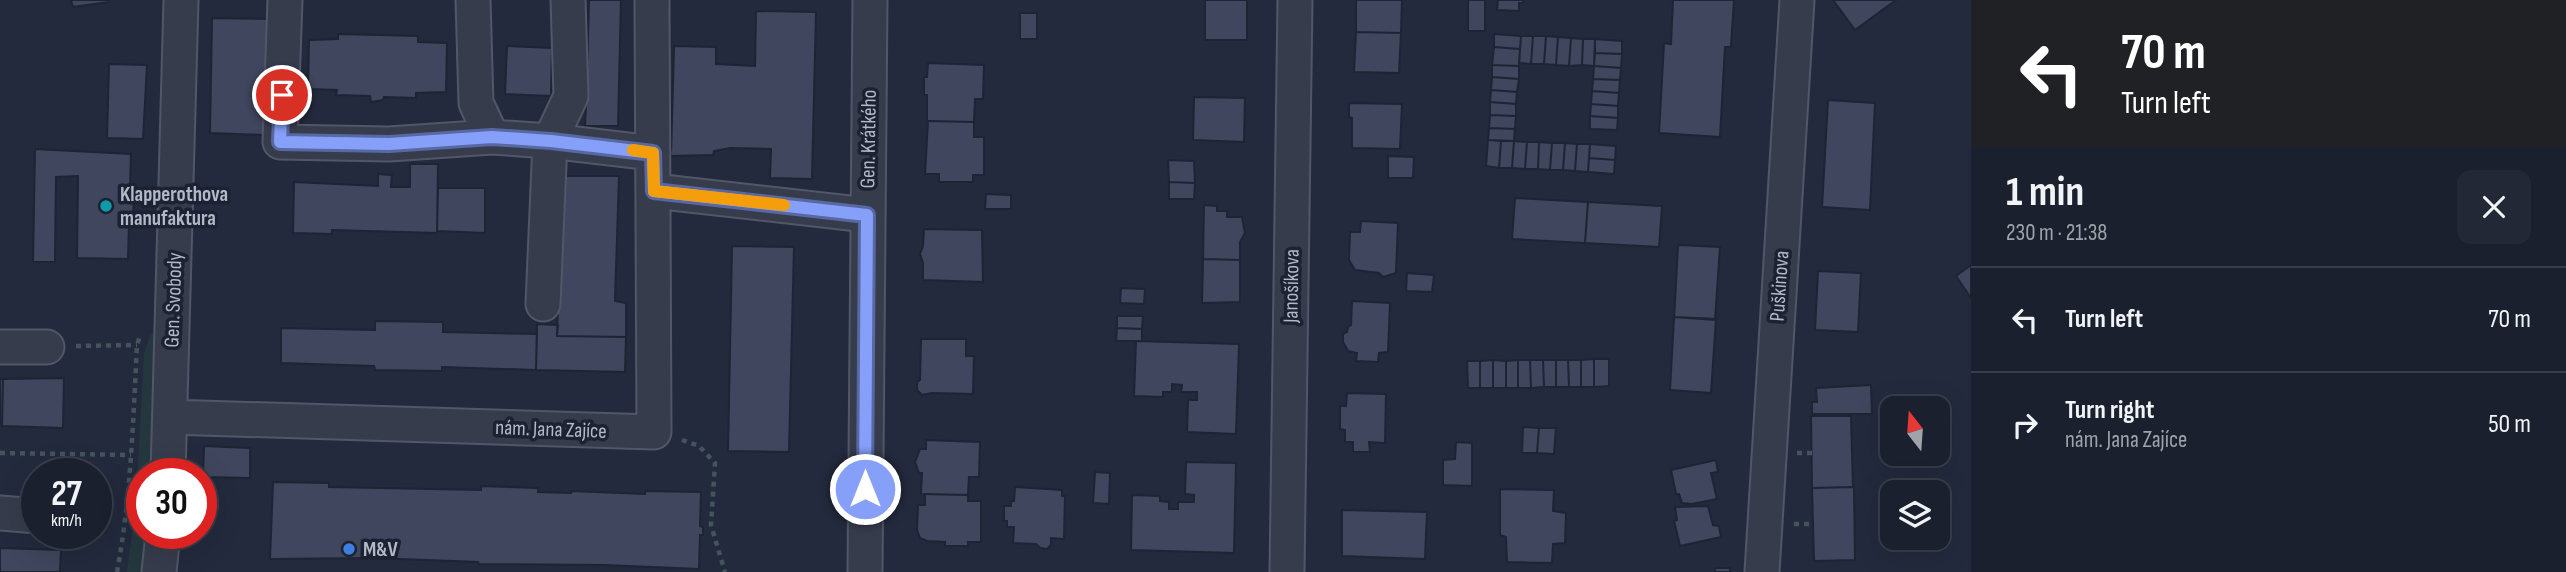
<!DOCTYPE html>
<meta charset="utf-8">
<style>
body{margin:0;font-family:"Sofia Sans Condensed",sans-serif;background:#232836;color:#f1f3f6;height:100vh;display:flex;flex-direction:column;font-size:26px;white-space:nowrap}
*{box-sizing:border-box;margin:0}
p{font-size:23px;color:#9fa3aa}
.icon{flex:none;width:38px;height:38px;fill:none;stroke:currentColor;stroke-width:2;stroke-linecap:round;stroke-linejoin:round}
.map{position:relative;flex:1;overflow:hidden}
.drawer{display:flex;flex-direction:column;background:#1a202e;width:595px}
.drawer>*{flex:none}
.hud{background:#202124;color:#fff;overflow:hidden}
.needle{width:46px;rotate:343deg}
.tools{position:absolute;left:1880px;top:396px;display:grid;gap:14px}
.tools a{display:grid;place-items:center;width:70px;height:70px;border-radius:14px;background:#1a202e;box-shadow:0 7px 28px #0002,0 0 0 2px #383e4a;font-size:35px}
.speed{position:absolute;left:21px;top:458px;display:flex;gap:14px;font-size:35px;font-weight:700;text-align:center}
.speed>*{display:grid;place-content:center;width:91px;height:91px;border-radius:50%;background:#1a202e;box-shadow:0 7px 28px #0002,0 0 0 2px #383e4a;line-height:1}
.speed small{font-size:18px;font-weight:400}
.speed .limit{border:10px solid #d22;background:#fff;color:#111}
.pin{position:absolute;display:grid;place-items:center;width:60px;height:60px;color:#fff;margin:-30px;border:4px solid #fff;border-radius:50%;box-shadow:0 2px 7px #0007}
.me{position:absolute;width:77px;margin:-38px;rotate:0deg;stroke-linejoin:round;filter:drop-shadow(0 0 5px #0008)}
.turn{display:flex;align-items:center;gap:24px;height:147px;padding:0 35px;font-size:32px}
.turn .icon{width:91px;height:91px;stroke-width:2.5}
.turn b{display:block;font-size:49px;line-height:60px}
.round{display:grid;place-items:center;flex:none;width:74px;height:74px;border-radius:14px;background:#232836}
.head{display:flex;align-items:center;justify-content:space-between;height:119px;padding:0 35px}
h1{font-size:42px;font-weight:700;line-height:52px}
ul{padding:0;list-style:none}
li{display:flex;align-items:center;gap:21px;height:105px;padding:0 35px;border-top:2px solid #383e4a}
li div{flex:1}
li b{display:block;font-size:26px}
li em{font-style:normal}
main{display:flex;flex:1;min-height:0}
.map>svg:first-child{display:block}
</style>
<main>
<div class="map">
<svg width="1971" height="572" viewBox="0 0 1971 572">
<rect width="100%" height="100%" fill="#232a3d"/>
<path fill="#25373e" d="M159,327L152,474H142V534H146L141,572H127L136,505L144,353L150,336Z"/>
<path fill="#3f465d" stroke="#1e2434" stroke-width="2" d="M71,0H109V2L73,7Z
M589,0H621L618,126H585L587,86L583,73H587Z
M1205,0H1247V40H1205Z
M1356,0H1402L1401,33L1356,32Z
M1468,0H1485V31H1468Z
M1498,0H1524L1523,3H1519V11L1497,10Z
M1673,0H1734L1731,47H1725L1720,137L1659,133L1664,43L1671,44Z
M1833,0H1896L1855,30Z
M756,11L816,12L812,179L770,178L771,149L730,148L714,151L713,155L671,156L674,46L716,47V64L755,66Z
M1020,13H1037V39H1020Z
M212,18L268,19L265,135L210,133Z
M1356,32L1401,33L1399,73L1354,72Z
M338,34L418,36V42L447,43L446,92L416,93V98L384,97L383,100L371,102L370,96L336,95L337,90L308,89L309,40L338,39Z
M1494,34L1521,36L1520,49L1494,47Z
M1521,36H1533L1531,64L1519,63Z
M1533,36H1546L1544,64H1531Z
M1546,36L1558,37L1556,65L1544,64Z
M1558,37L1571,38L1569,66L1556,65Z
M1571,38L1583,39L1582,65L1569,66Z
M1583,39H1595L1594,66L1582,65Z
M1595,39L1622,41V54L1595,53Z
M507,46L552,48L551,96L505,94Z
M1494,47L1520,49L1519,66L1492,65Z
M1595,53L1622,54L1621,68L1594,66Z
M928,63L984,65L983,99H975L974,122L927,121V95H924V77H927Z
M109,64L147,65L143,139L107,138Z
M1492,65L1519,66V79L1492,77Z
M1594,66L1621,68L1620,80L1593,79Z
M1492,77L1519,79L1517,92L1491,90Z
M1593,79L1620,80L1619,93L1592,91Z
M1491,90L1517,92L1516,104L1490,102Z
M1592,91L1619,93L1618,106L1591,104Z
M1194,97L1245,98L1244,142L1193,140Z
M1828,100L1875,103L1870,210L1822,207Z
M1490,102L1516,104V116L1490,115Z
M1349,103L1402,104L1400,149L1352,148V118L1349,117Z
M1591,104L1618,106V118L1590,116Z
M1490,115L1516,116L1515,129L1489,128Z
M1590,116L1618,118L1617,130L1590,129Z
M928,121L974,122V137H984V175H973V182H939V174H925Z
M1489,128L1515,129L1514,141L1488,140Z
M1488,140L1501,141L1499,168L1486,166Z
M1501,141H1514L1512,168H1499Z
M1514,141L1527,142L1525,169L1512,168Z
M1527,142H1539L1538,169H1525Z
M1539,142L1552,143L1550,170L1538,169Z
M1552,143H1565L1563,170H1550Z
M1565,143L1577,144L1575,171L1563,170Z
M1577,144H1590L1588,172L1575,171Z
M1590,144L1616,146L1615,160L1589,158Z
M35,149L131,154L130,188L134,191L133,222L129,224L128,259L77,258L78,176L56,177L55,262H33Z
M1388,156L1414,157L1413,178H1388Z
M1589,158L1615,160L1614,174L1588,172Z
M1168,160L1194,161L1195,183L1169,182Z
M410,164H438L437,233L332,230V234L293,233L294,182L378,186V174L392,175L391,187H410Z
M562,176H619L615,301L626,303V337L557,336Z
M1169,182L1195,183L1194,199H1169Z
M438,188H485V233L437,231Z
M986,194L1011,195V209H985Z
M1515,198L1588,202L1585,243L1512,239Z
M1588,202L1662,206L1659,247L1585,243Z
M1204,205L1217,206V211H1227V217H1242L1245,233L1240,242V260L1203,259Z
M1361,221L1398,223L1396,273L1383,277L1379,273L1355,270L1349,260L1350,232H1360Z
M924,229L982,230L983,282L923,280V263L920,254L923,246Z
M1678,245L1720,247L1715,320L1674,317V320Z
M732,246L794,247L789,452L728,451Z
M1203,259L1240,260V302L1202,303Z
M1971,265V298L1956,276Z
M1818,271L1861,273L1858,332L1815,330Z
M1407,273L1434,275L1432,292L1406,291Z
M1121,288L1145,289L1144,304L1120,303Z
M1352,301L1390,303L1388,352L1379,353L1378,362L1356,361L1357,353L1348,351L1343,342V334L1347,332L1348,327L1351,325Z
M1117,316H1143L1142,329L1117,328Z
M1674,317L1716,319L1711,393L1670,390Z
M375,321L443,322V332L537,334L536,370L442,367V371L375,370L374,366L281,363V328L375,330Z
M537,324L558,325L557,336L626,337L625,372L536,370Z
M1117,328L1142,329V341H1116Z
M921,339H966V356H974L973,394L932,393L922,395L917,390V382L920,380Z
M1136,341L1239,344L1236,434L1187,432L1188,400H1197V392H1181L1182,385L1172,384V392H1163V397L1134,396Z
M1594,359V387H1581V360Z
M1594,359H1609V386L1594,387Z
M1493,360V388H1480V361Z
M1493,360L1506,361V388H1493Z
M1518,360H1530L1531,388H1518Z
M1518,360V388H1506V361Z
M1530,360H1543L1544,387L1531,388Z
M1543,360H1556V387H1544Z
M1556,360H1568L1569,387H1556Z
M1568,360H1581V387H1569Z
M1467,361H1480V388H1468Z
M64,378L63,428L2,426L3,379Z
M0,379H3L2,426H0Z
M1871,385L1872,414H1812V402H1817L1816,388Z
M1347,393L1386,394L1385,443L1369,442L1370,452H1353V442H1345V430L1340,429V406H1346Z
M1811,416H1851L1853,487L1812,488Z
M1523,427L1539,428L1537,453H1522Z
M1539,428H1556L1554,454L1537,453Z
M926,440L980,442L979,477H969L968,495L921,494L922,473H919L915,462L920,449H926Z
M1456,442L1472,443V486L1443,485V460L1455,459Z
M204,446L250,448V478L203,477Z
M1716,460L1718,472L1711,473L1717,499L1692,504L1682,503L1679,494H1676L1671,470Z
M1186,462L1236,463L1234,553L1131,550L1132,495L1160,496V501L1169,502V509H1178V502H1194V495L1185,494Z
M1095,472L1110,473L1109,504L1093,503Z
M273,482L329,483V487L381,488L481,490V486L538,488V492L571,493V491L645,494V491L701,492L700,526L703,527V535H700L699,569L605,565L479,564L478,562L374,558L270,559Z
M1015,487L1062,490V496H1065L1064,539L1051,538V545L1047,549L1040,548L1036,544L1013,543L1014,527H1007V521H1004V506H1011V501H1014Z
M1854,487L1855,560L1814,561L1812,488Z
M1500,489L1554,490L1553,511L1566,513L1565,543L1553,544L1552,563L1507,562L1506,537L1500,535Z
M925,494L968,495V501H981V542H968V546H945V542L927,541L920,538L917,530L918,505H925Z
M1708,506L1713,525L1719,526L1721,537L1680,546L1674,521L1677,520L1675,507Z
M1342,510L1427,512L1425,559L1342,556Z
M0,548L61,550L60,572H0Z
M1715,568H1730V572H1715Z"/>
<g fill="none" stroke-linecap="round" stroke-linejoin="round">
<defs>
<path id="street" d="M285,0L280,142L389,144L492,137
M473,0L476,103L492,137L550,141L653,153
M654,191L867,215
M543,304L550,141L571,96L568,0
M0,347H47
M170,417L654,432L652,0
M168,474L181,0
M0,513L37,516
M159,572L163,534
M865,572L870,0
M1287,572L1295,0
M1762,572L1797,0"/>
</defs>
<use href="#street" stroke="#525768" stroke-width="37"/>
<path stroke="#43545b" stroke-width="4.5" stroke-dasharray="5 5" stroke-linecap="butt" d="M76,346L137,345
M682,440L699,446L715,463L711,525L725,572
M0,453L131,455
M1797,453H1812
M1794,524H1812
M117,572C131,497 133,421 137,345L140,336"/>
<use href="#street" stroke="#373c4d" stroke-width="33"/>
</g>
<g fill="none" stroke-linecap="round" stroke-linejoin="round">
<defs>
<path id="route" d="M282,95L280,142L389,144L492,137L551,141L653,153L654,191L867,215L865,489"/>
</defs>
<use href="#route" stroke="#5768a2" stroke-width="18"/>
<use href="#route" stroke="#86a0fa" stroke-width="12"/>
<path stroke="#f59e0b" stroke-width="12" d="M633,150L653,153L654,191L784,205"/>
</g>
<circle fill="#0f9aa8" stroke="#1c2232" stroke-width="2.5" cx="106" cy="206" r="7"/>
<circle fill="#3f7fe0" stroke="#1c2232" stroke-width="2.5" cx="349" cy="549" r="7"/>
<g text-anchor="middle" stroke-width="7" stroke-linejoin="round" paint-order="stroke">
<g font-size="21" fill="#b3b7c9" stroke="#1c2232">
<text transform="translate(868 139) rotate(-89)" y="7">Gen. Krátkého</text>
<text transform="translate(1291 286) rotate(-89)" y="7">Janošíkova</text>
<text transform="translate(1779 286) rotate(-86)" y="7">Puškinova</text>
<text transform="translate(173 300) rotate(-88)" y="7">Gen. Svobody</text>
<text transform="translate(551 429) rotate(2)" y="7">nám. Jana Zajíce</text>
</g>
<g font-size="21" font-weight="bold" fill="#b3b7c9" stroke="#1c2232" text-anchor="start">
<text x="120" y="201">Klapperothova<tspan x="120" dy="24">manufaktura</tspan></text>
<text x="363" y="556">M&amp;V</text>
</g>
</g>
</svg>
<div class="tools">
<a><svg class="needle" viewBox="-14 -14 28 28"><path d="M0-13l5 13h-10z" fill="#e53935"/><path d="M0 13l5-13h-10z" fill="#9fa3aa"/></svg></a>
<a><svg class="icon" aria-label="layers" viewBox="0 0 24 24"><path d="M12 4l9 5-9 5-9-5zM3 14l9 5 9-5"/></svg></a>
</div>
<div class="speed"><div>27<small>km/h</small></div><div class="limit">30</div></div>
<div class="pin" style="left:282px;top:95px;background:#d93025"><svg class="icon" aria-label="arrive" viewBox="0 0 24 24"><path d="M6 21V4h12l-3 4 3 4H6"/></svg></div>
<svg class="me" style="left:865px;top:489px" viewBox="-20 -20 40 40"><circle r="17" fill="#86a0fa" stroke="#fff" stroke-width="3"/><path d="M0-11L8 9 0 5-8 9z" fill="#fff"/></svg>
</div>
<section class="drawer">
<div class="hud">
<div class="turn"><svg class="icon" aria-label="left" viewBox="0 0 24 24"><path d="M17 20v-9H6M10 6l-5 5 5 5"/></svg><div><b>70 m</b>Turn left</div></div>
</div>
<div class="head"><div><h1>1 min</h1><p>230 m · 21:38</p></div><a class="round"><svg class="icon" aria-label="close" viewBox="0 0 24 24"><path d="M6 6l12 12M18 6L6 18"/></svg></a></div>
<ul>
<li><svg class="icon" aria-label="left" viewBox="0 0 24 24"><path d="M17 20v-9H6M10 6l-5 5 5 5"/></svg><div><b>Turn left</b></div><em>70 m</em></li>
<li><svg class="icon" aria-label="right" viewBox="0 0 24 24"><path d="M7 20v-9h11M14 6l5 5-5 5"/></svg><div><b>Turn right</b><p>nám. Jana Zajíce</p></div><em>50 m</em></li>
</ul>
</section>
</main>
